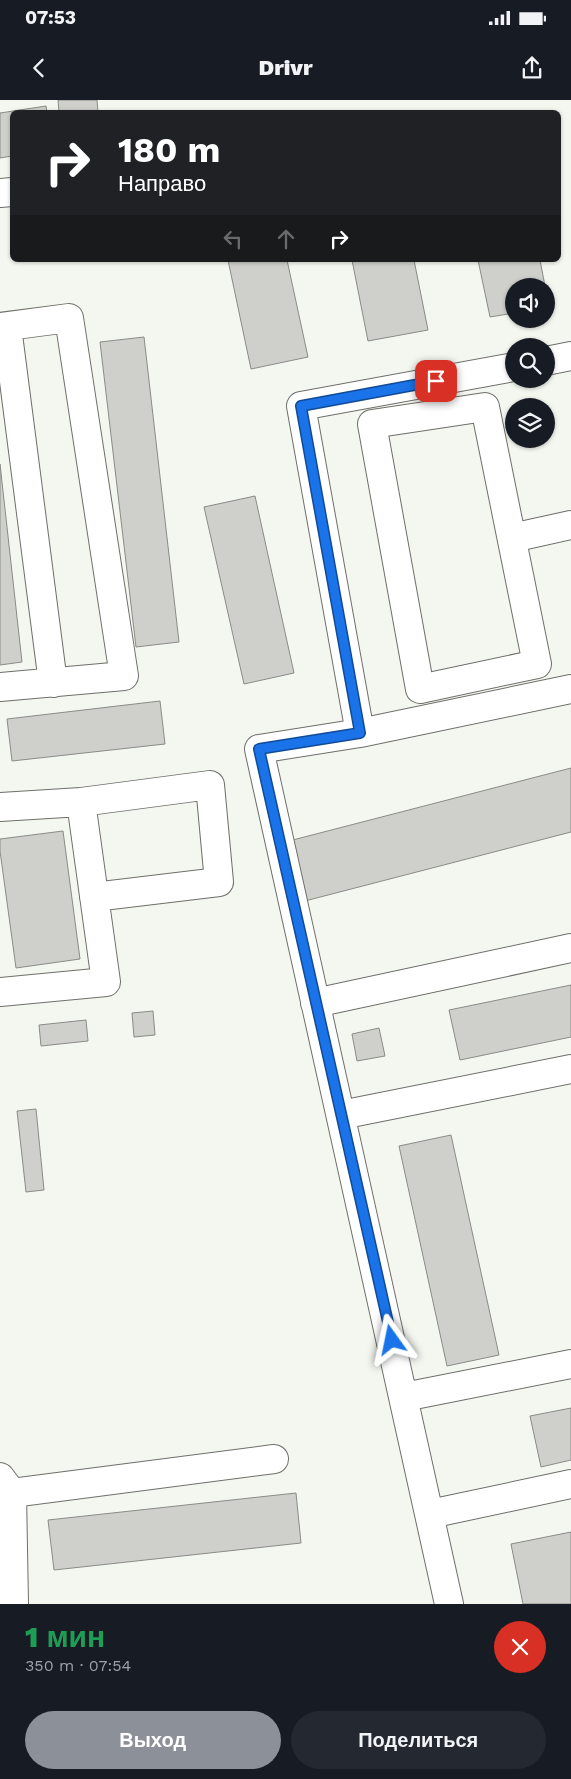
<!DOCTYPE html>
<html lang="ru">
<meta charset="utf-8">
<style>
body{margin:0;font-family:"Work Sans",sans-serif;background:#242831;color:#f1f3f6;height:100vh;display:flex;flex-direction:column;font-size:19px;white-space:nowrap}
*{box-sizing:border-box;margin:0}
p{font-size:16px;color:#9ea1a6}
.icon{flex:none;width:28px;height:28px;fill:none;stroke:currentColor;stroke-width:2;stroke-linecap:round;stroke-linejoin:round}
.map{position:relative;height:1504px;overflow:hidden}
.sheet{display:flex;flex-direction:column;background:#171b24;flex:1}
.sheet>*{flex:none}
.banner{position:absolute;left:10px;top:10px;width:551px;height:152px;border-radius:8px;box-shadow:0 1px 4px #0004;background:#202124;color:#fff;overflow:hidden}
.buttons{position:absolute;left:505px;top:178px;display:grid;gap:10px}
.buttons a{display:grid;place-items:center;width:50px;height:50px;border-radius:50%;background:#171b24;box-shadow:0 1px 4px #0004;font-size:25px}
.pin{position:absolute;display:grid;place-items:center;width:42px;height:42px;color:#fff;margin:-21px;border-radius:10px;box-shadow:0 2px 8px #0006}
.me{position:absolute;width:55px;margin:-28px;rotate:348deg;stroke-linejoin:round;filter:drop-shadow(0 0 4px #0008)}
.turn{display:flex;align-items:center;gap:18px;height:105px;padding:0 25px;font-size:22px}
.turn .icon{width:65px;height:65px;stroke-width:2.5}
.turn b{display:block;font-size:35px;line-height:42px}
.lanes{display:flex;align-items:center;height:48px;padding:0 25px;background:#0003;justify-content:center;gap:25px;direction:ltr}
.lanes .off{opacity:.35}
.round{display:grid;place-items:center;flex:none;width:52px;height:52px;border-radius:26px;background:#242831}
.summary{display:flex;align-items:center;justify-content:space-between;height:85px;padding:0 25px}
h1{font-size:30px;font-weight:800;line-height:38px;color:#1e9e55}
.cta{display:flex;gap:10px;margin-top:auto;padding:10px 25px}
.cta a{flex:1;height:58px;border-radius:30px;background:#8c9099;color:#fff;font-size:20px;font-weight:800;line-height:58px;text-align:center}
.cta a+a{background:#242831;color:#f1f3f6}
.status{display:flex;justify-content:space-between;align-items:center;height:35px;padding:0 25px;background:#171b24;direction:ltr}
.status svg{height:14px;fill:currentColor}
header{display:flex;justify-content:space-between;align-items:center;height:65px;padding:0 25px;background:#171b24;font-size:22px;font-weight:800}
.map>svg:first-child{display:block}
</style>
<div class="status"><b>07:53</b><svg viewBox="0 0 49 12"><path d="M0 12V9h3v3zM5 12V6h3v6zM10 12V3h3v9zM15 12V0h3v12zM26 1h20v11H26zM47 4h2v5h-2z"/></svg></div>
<header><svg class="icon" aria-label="back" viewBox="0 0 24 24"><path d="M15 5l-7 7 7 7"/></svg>Drivr<svg class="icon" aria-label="share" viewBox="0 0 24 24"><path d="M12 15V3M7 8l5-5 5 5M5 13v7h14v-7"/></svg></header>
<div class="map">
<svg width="571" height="1504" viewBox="0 0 571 1504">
<rect width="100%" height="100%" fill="#f4f6f0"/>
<path fill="#cfd0cb" stroke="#8a8b86" d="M58,0H97L98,12H59Z
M46,6L47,12H12V56L0,58V13Z
M228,160H287L308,257L251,269Z
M352,160H414L428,230L368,241Z
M478,160H540L545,186H514V213L490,217Z
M144,237L179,542L136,547L100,242Z
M0,364L22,562L0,565Z
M255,396L294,573L244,584L204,407Z
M160,601L165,644L12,661L7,619Z
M571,668V732L301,802L285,742Z
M63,731L80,859L16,868L0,751V739Z
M571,885V937L460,960L449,910Z
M153,911L155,935L134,937L132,913Z
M86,920L88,941L41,946L39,925Z
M379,928L385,956L357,961L352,934Z
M36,1009L44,1090L26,1092L17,1011Z
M451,1035L499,1255L447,1266L399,1046Z
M571,1308V1360L541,1367L530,1316Z
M296,1393L301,1443L54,1470L48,1420Z
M571,1432V1504H523L511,1444Z"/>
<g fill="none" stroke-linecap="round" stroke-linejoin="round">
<defs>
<path id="minor" d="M0,93L12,92
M0,227L69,218L124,576L0,587
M7,227L53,583
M546,261L571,256
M485,307L537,564L420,589L372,324Z
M512,438L571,425
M360,633L301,306L514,267
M81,702L210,685L219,782L94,797
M0,707L81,702L106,882L0,892
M315,903L571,848
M341,1015L571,969
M404,1297L571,1264
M0,1377L12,1393L14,1504
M12,1393L274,1359
M430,1414L571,1384
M449,1504L259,649L360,633L571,589"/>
</defs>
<use href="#minor" stroke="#6e6f6a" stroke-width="30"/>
<use href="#minor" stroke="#fff" stroke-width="28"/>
</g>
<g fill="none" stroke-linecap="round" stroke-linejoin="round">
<defs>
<path id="route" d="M392,1240L259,649L360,633L301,306L436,281"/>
</defs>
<use href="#route" stroke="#114b97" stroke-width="12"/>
<use href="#route" stroke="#1a73e8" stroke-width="9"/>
</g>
</svg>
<div class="buttons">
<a><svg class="icon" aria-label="sound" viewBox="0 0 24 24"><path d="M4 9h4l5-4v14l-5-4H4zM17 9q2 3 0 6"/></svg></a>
<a><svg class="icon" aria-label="search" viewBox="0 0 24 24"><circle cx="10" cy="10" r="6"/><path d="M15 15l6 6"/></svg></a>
<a><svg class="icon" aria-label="layers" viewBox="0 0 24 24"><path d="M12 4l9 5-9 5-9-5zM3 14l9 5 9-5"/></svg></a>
</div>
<div class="pin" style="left:436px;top:281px;background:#d93025"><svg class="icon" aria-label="arrive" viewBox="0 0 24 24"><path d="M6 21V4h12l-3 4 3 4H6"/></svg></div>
<svg class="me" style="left:392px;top:1240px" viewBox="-20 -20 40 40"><path d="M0-17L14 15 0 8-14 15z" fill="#1a73e8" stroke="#fff" stroke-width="4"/></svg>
<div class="banner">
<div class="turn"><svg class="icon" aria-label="right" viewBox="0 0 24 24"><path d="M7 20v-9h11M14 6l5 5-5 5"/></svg><div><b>180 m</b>Направо</div></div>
<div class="lanes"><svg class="icon off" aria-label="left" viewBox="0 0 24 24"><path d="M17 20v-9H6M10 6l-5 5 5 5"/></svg><svg class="icon off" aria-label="ahead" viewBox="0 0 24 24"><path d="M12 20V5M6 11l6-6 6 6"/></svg><svg class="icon" aria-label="right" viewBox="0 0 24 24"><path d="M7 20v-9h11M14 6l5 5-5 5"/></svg></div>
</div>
</div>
<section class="sheet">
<div class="summary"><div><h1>1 мин</h1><p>350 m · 07:54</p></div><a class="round" style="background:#d93025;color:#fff"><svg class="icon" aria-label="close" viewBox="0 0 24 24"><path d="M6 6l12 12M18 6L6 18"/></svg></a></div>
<div class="cta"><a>Выход</a><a>Поделиться</a></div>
</section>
